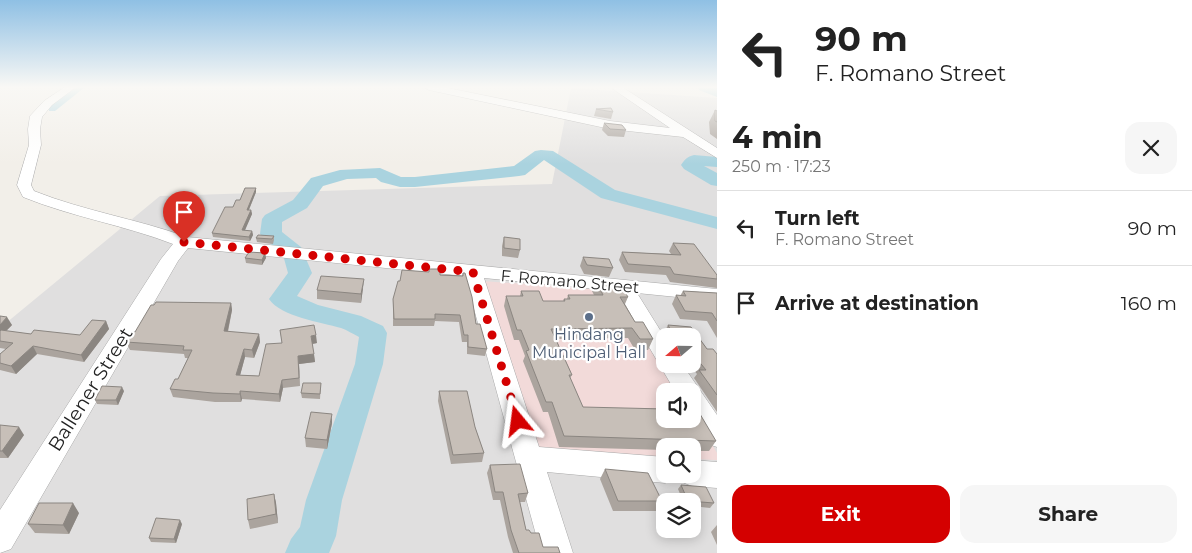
<!DOCTYPE html>
<meta charset="utf-8">
<style>
body{margin:0;font-family:Montserrat,sans-serif;background:#f6f6f6;color:#222;height:100vh;display:flex;flex-direction:column;font-size:19px;white-space:nowrap}
*{box-sizing:border-box;margin:0}
p{font-size:16px;color:#767676}
.icon{flex:none;width:28px;height:28px;fill:none;stroke:currentColor;stroke-width:2;stroke-linecap:round;stroke-linejoin:round}
.map{position:relative;flex:1;overflow:hidden}
.side{display:flex;flex-direction:column;background:#fff;width:475px}
.side>*{flex:none}
.guide{background:#fff;color:#222;overflow:hidden}
.needle{width:32px;rotate:250deg}
.controls{position:absolute;left:656px;top:328px;display:grid;gap:10px}
.controls a{display:grid;place-items:center;width:45px;height:45px;border-radius:10px;background:#fff;box-shadow:0 2px 12px #0003;font-size:25px}
.pin{position:absolute;display:grid;place-items:center;width:42px;height:42px;color:#fff;margin:-51px -21px;border-radius:50% 50% 50% 0;rotate:-45deg;box-shadow:0 0 5px #0007}
.pin .icon{rotate:45deg}
.me{position:absolute;width:55px;margin:-28px;rotate:344deg;stroke-linejoin:round;filter:drop-shadow(0 0 4px #0008)}
.turn{display:flex;align-items:center;gap:18px;height:105px;padding:0 15px;font-size:22px}
.turn .icon{width:65px;height:65px;stroke-width:2.5}
.turn b{display:block;font-size:35px;line-height:42px}
.round{display:grid;place-items:center;flex:none;width:52px;height:52px;border-radius:15px;background:#f6f6f6}
.summary{display:flex;align-items:center;justify-content:space-between;height:85px;padding:0 15px}
h1{font-size:30px;font-weight:700;line-height:38px}
.primary-button{display:flex;gap:10px;margin-top:auto;padding:10px 15px}
.primary-button a{flex:1;height:58px;border-radius:15px;background:#d40000;color:#fff;font-size:20px;font-weight:700;line-height:58px;text-align:center}
.primary-button a+a{background:#f6f6f6;color:#222}
ul{padding:0;list-style:none}
li{display:flex;align-items:center;gap:15px;height:75px;padding:0 15px;border-top:1px solid #e0e0e0}
li div{flex:1}
li b{display:block;font-size:19px}
li em{font-style:normal}
main{display:flex;flex:1;min-height:0}
.map>svg:first-child{display:block}
</style>
<main>
<div class="map">
<svg width="717" height="553" viewBox="0 0 717 553">
<rect width="100%" height="100%" fill="#f2efe9"/>
<path fill="#e0dfdf" fill-rule="evenodd" d="M571,88L717,98V553H0V328L160,196L552,184ZM665,336H692V364H665ZM665,391H692V419H665ZM665,446H692V474H665ZM665,501H692V529H665Z"/>
<path fill="#f2dad9" d="M481,281L618,290L679,391H665V419H692L693,413L717,453V460L693,459L692,446H665V458L534,452Z"/>
<g fill="none" stroke-linecap="round" stroke-linejoin="round">
<path fill="#aad3df" fill-rule="evenodd" d="M77,87H85L55,111H49V107Z"/>
<path fill="#aad3df" fill-rule="evenodd" d="M698,87L717,88V97L699,90Z
M541,150L553,151L615,190L717,217V229L601,198L544,160L525,175L519,176L415,187H400L381,182L376,178L347,179L323,186L307,208L282,222V232L301,247L312,273L297,296L318,305L361,316L383,326L387,333L383,364L342,500L336,536L329,553H285L291,539L300,527L306,500L355,364L359,337C353,334 347,330 341,328C321,322 281,317 269,299L288,273L283,255L260,234L262,219L265,215L293,200L311,178L340,170L380,168L401,177H415L514,166L535,151Z
M694,155L717,157V167L704,166L717,173V186L711,185L684,169L681,165C685,159 687,157 694,155Z"/>
<defs>
<path id="minor" d="M65,87H76L52,105L42,117L40,129L41,145L31,185L34,191C84,211 137,219 187,237L717,289V301L637,293L665,338V364H682L717,415V447L708,444L692,419V391H675L616,291L484,278L539,447L665,457V474H677L675,479L665,483L547,472L573,553H541L465,276L188,248L178,261L11,549L0,553V510L161,259L173,244C124,225 72,217 23,197L17,185L29,145L28,129L30,116L44,101Z
M424,87H443L610,121L670,128L610,87H622L717,148V158L683,137L610,129L429,90Z
M692,460L717,462V488L692,486L682,482L678,474H692Z"/>
</defs>
<use href="#minor" stroke="#a9a9a9" stroke-width="1"/>
<use href="#minor" fill="#fff" fill-rule="evenodd"/>
</g>
<path fill="#aba49e" d="M596,109L613,112L611,119L594,116Z
M715,110L717,111V139L710,134L709,122Z
M604,123L626,130L624,137L608,136L602,130Z
M256,192L249,210H251L252,214L244,231H252L253,235L250,241L213,237L212,233L233,207L240,200Z
M274,236V240L273,244L257,242L256,238Z
M504,237L520,250L518,258L502,256V246Z
M673,243L717,275V288L670,282L666,275L625,272L619,260L622,252L671,254L669,251Z
M265,253L266,258L262,265L246,263L245,258Z
M583,257L613,268L609,277L584,274L580,266Z
M463,273L476,324L487,349L485,356L467,354V342H462L459,322L435,321L434,326H393V299L400,281L440,275L462,276Z
M596,281L628,297L625,304L635,322L653,339L648,350H635L628,338L556,339L572,375L570,378L583,407L716,441L709,451H692V446H665V450L559,447L548,412H543L523,361L525,356L519,340H514L504,306L506,296H520L521,291L543,301H563L564,299H567L568,295H594L592,291Z
M363,288L361,303L317,299V290Z
M683,291L717,293V338L707,321L680,319L672,304L676,295L680,296Z
M231,303L232,310L228,332L259,334L260,342L254,358L245,357L240,375L259,376L282,343L280,330L317,343L312,344L315,362L299,364L300,386L283,388L280,402L242,399L241,402H215L173,397L170,389L178,379L188,358H185L184,354L130,350L126,342L135,332Z
M0,316L12,325L6,331L31,334L80,335L106,321L109,329L84,362L37,354L16,374L0,370V354L6,349L0,348Z
M668,325L691,327L707,349H713L717,354V412L694,378L697,374L689,364H692V336H665L664,333Z
M321,383L320,399L302,398L301,393Z
M124,391L118,405L97,404L95,400Z
M439,391L475,427L484,453L482,462L451,464L438,401Z
M332,423L327,449L306,447L305,438Z
M0,425L24,435L8,458H0Z
M490,465L528,493L525,502H520L526,530L531,533L543,547L560,553H513L508,537L500,500H493L487,473Z
M605,469L662,501L656,511H613L600,479Z
M681,485L714,503L710,508L692,506V501H683L678,489Z
M274,494L276,503L278,523L250,529L248,520Z
M79,513L69,534L35,533L28,524Z
M182,524L176,543L151,542L149,538Z
M717,525V545L711,532Z"/>
<path fill="#8b8681" d="M256,188V192L247,214V210Z
M251,210L252,214L243,235L242,230Z
M252,231L253,235L250,241L249,237Z
M265,253L266,258L262,265V260Z
M364,279L363,288L361,303V294Z
M231,303L232,310L226,339L224,331Z
M7,317L12,325L0,337V325Z
M106,321L109,329L84,362L81,355Z
M259,334L260,342L254,358L252,350Z
M316,335L317,343L312,344L311,336Z
M33,346L37,354L16,374L11,366Z
M244,349L245,357L238,383L236,375Z
M314,354L315,362L299,364L300,386L298,356Z
M282,380L283,388L280,402L279,394Z
M122,387L124,391L118,405L116,400Z
M240,391L242,399L241,402L240,394Z
M332,414V423L327,449V440Z
M19,427L24,435L8,458L2,451Z
M274,494L276,503L278,523L276,514Z
M73,503L79,513L69,534L63,525Z
M180,520L182,524L176,543L174,539Z"/>
<path fill="#c7bfb8" stroke="#8b8681" d="M611,108L613,112L596,109Z
M715,110L717,111V122L715,121Z
M604,123L622,125L626,130L610,129Z
M245,188H256L247,210H251L242,230L252,231L249,237L212,233L225,207H233L236,200H240Z
M258,235L274,236L272,239L256,238Z
M504,237L520,239V250L504,248Z
M673,243L694,244L717,275V279L674,274L670,267L628,264L622,252L681,255Z
M249,252L265,253L262,260L245,258Z
M583,257L609,259L613,268L587,265Z
M429,269H440V275L463,276V273H465L472,297L476,324H480L487,349L468,347V335H464L460,315L435,314V319H394L393,299L398,281H400L402,270L429,272Z
M321,276L364,279L361,294L317,290Z
M596,281L619,283L628,297H620L635,322H643L653,339H640L632,328L551,329L572,375H569L583,407L665,409V419H692V409H697L716,441L564,436L552,402H546L526,351L529,350L521,330H517L506,296H523L521,291H539L543,301H565L564,299H570L568,295H603Z
M683,291L717,293V321L712,313L685,311L676,295L686,296Z
M156,302L231,303L224,331L259,334L252,350L244,349L236,375L259,376L266,344L282,343L280,330L314,325L316,335L311,336L314,354L298,356L299,378L282,380L279,394L240,391V394L213,393L170,389L175,379H178L192,350H183L184,346L126,342L133,332H135L151,305H154Z
M0,316L7,317L0,325Z
M92,320L106,321L81,355L33,346L11,366L0,363V354L13,343L0,341V331L1,330L31,334L34,330L80,335Z
M668,325L691,327L707,349H713L717,354V395L699,370H706L692,353V336H675L671,331Z
M303,383H321L320,394L301,393Z
M102,386L122,387L116,400H95Z
M439,391H467L475,427L484,453L453,455Z
M311,412L332,414L327,440L305,438Z
M0,425L19,427L2,451H0Z
M520,464L528,493L518,494L526,530H529L531,533H539L543,547H558L560,553H519L511,530L503,492H495L490,465Z
M605,469L648,473L662,501H618Z
M681,485L706,487L714,503L688,501Z
M274,494L276,514L248,520L247,499Z
M39,503H73L63,525L28,524Z
M156,518L180,520L174,539L149,538Z"/>
<linearGradient id="sky" x2="0" y2="1"><stop stop-color="#8fc0e4"/><stop offset="0.53" stop-color="#f9f8f5"/><stop offset="1" stop-color="#f9f8f5" stop-opacity="0"/></linearGradient>
<rect width="717" height="164" fill="url(#sky)"/>
<g fill="none" stroke-linecap="round" stroke-linejoin="round">
<path stroke="#d40000" stroke-width="9" stroke-dasharray="0 16.2" d="M184,242L473,272L518,421"/>
</g>
<circle fill="#5c6f8a" stroke="#fff" stroke-width="2" cx="589" cy="317" r="5"/>
<g text-anchor="middle" stroke-width="4.5" stroke-linejoin="round" paint-order="stroke">
<g font-size="16" fill="#222" stroke="#fff">
<text transform="translate(570 281) rotate(5)" y="6">F. Romano Street</text>
</g>
<g font-size="16" fill="#4e5e75" stroke="#fff">
<text x="589" y="340">Hindang<tspan x="589" dy="18">Municipal Hall</tspan></text>
</g>
<g font-size="19" fill="#222" stroke="#fff">
<text transform="translate(90 389) rotate(-58)" y="7">Ballener Street</text>
</g>
</g>
</svg>
<div class="controls">
<a><svg class="needle" viewBox="-14 -14 28 28"><path d="M0-13l5 13h-10z" fill="#e53935"/><path d="M0 13l5-13h-10z" fill="#767676"/></svg></a>
<a><svg class="icon" aria-label="sound" viewBox="0 0 24 24"><path d="M4 9h4l5-4v14l-5-4H4zM17 9q2 3 0 6"/></svg></a>
<a><svg class="icon" aria-label="search" viewBox="0 0 24 24"><circle cx="10" cy="10" r="6"/><path d="M15 15l6 6"/></svg></a>
<a><svg class="icon" aria-label="layers" viewBox="0 0 24 24"><path d="M12 4l9 5-9 5-9-5zM3 14l9 5 9-5"/></svg></a>
</div>
<div class="pin" style="left:184px;top:242px;background:#d93025"><svg class="icon" aria-label="arrive" viewBox="0 0 24 24"><path d="M6 21V4h12l-3 4 3 4H6"/></svg></div>
<svg class="me" style="left:518px;top:421px" viewBox="-20 -20 40 40"><path d="M0-17L14 15 0 8-14 15z" fill="#d40000" stroke="#fff" stroke-width="4"/></svg>
</div>
<section class="side">
<div class="guide">
<div class="turn"><svg class="icon" aria-label="left" viewBox="0 0 24 24"><path d="M17 20v-9H6M10 6l-5 5 5 5"/></svg><div><b>90 m</b>F. Romano Street</div></div>
</div>
<div class="summary"><div><h1>4 min</h1><p>250 m · 17:23</p></div><a class="round"><svg class="icon" aria-label="close" viewBox="0 0 24 24"><path d="M6 6l12 12M18 6L6 18"/></svg></a></div>
<ul>
<li><svg class="icon" aria-label="left" viewBox="0 0 24 24"><path d="M17 20v-9H6M10 6l-5 5 5 5"/></svg><div><b>Turn left</b><p>F. Romano Street</p></div><em>90 m</em></li>
<li><svg class="icon" aria-label="arrive" viewBox="0 0 24 24"><path d="M6 21V4h12l-3 4 3 4H6"/></svg><div><b>Arrive at destination</b></div><em>160 m</em></li>
</ul>
<div class="primary-button"><a>Exit</a><a>Share</a></div>
</section>
</main>
